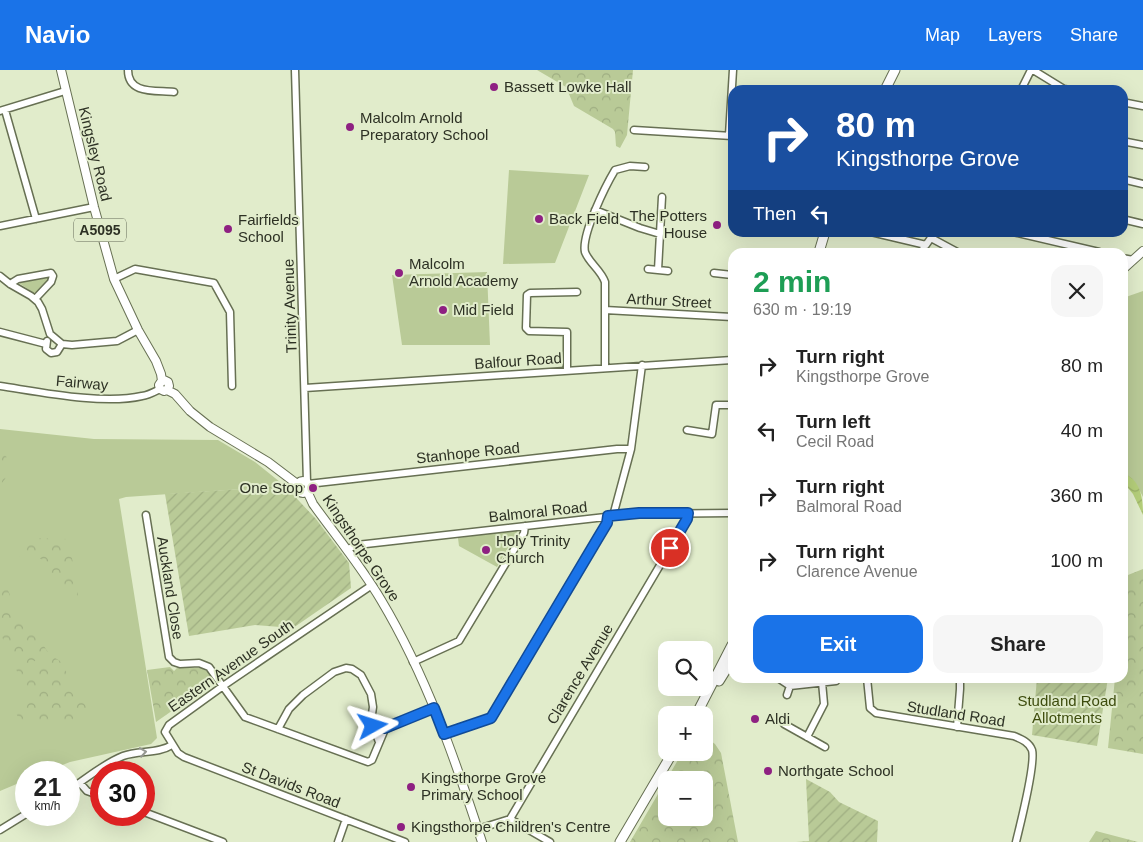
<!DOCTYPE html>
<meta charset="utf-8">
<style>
body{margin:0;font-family:Helvetica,sans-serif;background:#f6f6f6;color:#222;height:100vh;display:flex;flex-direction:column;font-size:19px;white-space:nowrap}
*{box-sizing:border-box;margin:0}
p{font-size:16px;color:#767676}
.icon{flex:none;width:28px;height:28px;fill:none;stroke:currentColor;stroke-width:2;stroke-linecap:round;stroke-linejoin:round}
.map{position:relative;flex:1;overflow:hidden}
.sheet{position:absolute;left:728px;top:178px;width:400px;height:435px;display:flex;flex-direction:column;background:#fff;border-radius:15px;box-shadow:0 5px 20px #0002}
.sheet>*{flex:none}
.guide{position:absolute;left:728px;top:15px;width:400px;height:152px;border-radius:15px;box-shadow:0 5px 20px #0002;background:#1a4fa0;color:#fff;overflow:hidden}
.fabs{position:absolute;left:658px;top:571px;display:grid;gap:10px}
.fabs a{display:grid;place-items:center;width:55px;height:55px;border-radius:10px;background:#fff;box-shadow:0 5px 20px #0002;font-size:25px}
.speed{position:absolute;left:15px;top:691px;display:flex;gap:10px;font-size:25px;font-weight:700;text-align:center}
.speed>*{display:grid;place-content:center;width:65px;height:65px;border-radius:50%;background:#fff;box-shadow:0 5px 20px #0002;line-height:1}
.speed small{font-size:12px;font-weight:400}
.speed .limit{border:8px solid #d22;background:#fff;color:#111}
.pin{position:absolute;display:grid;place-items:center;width:42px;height:42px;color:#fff;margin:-21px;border:2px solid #fff;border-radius:50%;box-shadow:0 1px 5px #0007}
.me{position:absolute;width:55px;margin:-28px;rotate:84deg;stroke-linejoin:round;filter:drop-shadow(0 0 4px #0008)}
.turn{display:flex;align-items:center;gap:18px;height:105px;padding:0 25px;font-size:22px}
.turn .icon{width:65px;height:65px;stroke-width:2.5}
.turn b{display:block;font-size:35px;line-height:42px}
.then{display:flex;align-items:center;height:48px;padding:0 25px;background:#0003;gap:10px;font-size:19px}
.round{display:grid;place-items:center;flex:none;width:52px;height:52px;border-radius:15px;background:#f6f6f6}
.head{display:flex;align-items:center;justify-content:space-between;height:85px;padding:0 25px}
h1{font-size:30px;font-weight:600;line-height:38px;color:#1e9e55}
.cta{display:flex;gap:10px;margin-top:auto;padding:10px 25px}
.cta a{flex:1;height:58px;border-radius:15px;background:#1a73e8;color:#fff;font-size:20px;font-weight:600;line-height:58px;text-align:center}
.cta a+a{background:#f6f6f6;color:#222}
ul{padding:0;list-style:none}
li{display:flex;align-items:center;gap:15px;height:65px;padding:0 25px}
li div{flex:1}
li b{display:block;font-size:19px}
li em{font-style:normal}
header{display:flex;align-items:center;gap:30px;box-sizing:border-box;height:70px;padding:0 25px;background:#1a73e8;color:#fff}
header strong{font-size:24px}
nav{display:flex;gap:28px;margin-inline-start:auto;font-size:18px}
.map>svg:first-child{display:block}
</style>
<header>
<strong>Navio</strong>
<nav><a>Map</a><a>Layers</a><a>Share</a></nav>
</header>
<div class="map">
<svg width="1143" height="772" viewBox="0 0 1143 772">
<defs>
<pattern id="forest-crowns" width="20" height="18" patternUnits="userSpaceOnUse" patternTransform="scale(1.25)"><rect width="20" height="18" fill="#b9ca97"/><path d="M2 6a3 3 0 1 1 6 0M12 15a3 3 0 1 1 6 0" fill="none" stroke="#9fae82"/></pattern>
<pattern id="garden-furrows" width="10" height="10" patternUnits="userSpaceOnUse" patternTransform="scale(1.25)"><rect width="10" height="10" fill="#b9ca97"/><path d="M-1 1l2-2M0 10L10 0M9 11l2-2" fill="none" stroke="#9fae82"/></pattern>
<pattern id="water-waves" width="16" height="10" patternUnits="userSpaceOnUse" patternTransform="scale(1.25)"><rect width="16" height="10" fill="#b5cf7a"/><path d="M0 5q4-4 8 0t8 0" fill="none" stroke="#9cb269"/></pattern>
</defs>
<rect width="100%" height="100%" fill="#e1eccb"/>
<path fill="#b9ca97" d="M509,100L589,105L555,193L503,194Z
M487,202L490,275H402L392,205Z
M45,205L49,207C48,216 41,220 34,223L19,213V212Z
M1143,221V427C1138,417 1133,407 1123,403V228Z
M0,359L94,369L218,370L255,392L285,416L126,427L119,429L157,668L151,674L70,692L45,702H26V710L0,721Z
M518,460L497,497L459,476L458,468Z"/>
<path fill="url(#forest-crowns)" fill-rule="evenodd" d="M537,0H633L627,65L620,78L616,76L615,62L613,59L574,36L566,17Z
M0,385L6,386C12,397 8,407 0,415Z
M30,468L69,469L79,532L74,535L41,489L18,486L15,481L14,470L20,471Z
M1143,499V684L1108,678L1115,608H1122L1123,507Z
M0,508C12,521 11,534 18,548C23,557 34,559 39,566C43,572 44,578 49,583L31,593L16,597L11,580L4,571L0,563Z
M52,586L60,591L90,643L82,649L24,653L20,651L16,643C40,634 21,613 16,599L31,596Z
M170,597L174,601L177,598H201L208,602L213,612L156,652L147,600Z
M704,666L715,674L721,683L738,772H630L682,683L704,682ZM666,710H704V748H666Z
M1096,761L1138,772H1089Z"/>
<path fill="url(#garden-furrows)" d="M285,416L316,449L349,493L351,518L293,558L255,555L189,566L165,424Z
M1037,608H1108L1097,676L1032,665Z
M806,709L830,722L839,732L878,751L877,772H796L809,771Z"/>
<path fill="url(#water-waves)" d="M1123,403C1141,410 1143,428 1143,445L1133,424L1123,412Z"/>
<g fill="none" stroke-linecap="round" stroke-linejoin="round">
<defs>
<path id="minor" d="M128,0C128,25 156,20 174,22
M295,0L307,412
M1033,0L1064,19L1070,20
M1021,20L1031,0
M1122,32L1143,36
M5,40L36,149
M0,41L65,21
M634,60L732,66
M729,65L733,0
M1122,71L1143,75
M1122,109L1143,114
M595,140L640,158L660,164
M1122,149L1143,154
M0,156L94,137
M871,162L926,175
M1013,162L1099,182
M931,168L957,182
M921,182L935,162
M1122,188L1133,190
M648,199L668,201
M658,200L662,127
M714,203L732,205
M0,206L10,214L31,226L38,232L42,239L50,264L62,274L72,275L117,271L138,260
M114,209L135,199L214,213L230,242L232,316
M10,214L18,209L51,203L53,206L51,212L35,229
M605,240L732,247
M0,262L46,274
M47,271L46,279L51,283L57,282L62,274
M605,298V212C601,200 589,193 585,182C581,165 606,115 615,100L630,96L645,97
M567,300V262L529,261L526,258L527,225L530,223L577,222
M0,316C40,322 103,335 142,326C149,325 154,322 160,319
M305,318L732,290
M687,360L712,364L716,335H732
M308,414L617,379H631
M146,445L169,587L174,592L180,594L199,593L209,597L245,647L368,692L372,690L385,659L434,638
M613,446L631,379L642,295
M348,479L357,475L632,444L732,443
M372,515L223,616L169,655L165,662L178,683L184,687L405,772
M413,592L459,571L518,473L524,463L525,456
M778,608L790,616L787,625
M867,608L870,638L876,643L1014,666C1021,669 1029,672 1032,680C1036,694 1020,755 1016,772
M790,616L836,611
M784,654L825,677
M957,657L960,619V608
M278,659L289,639L303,625L334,602L346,598L352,599L361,605L371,624L373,637L371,651L379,672
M444,664L489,649L493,646L598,468L607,453L608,447
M807,667L824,634L822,612
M80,713L87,721L101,726
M69,720C86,709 103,694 123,686C139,680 158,684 172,675
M144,742L223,772
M510,749L679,463L689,443
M510,749L550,772
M478,759L510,749
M0,760L26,744
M338,772L346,749"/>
<path id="major" d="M61,0L94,137L114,209L138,260L156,291L161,304L162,311
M1122,200L1143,181
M167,320L169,316L168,312L164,310L161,312L159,315L160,319L164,321L167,320L175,324L190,341L210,357L268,392L297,414
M297 417a6 6 0 1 1 12 0a6 6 0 1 1-12 0Z
M307,421L313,434C336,466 361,496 381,530C426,605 455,689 482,772"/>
<path id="highway" d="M885,20L895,0
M819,182L825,162
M719,611L732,590
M696,645L732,575
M620,772L673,682"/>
</defs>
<use href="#minor" stroke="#677053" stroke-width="9"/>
<use href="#major" stroke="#677053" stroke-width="10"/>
<use href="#highway" stroke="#677053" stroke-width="11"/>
<use href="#minor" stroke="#fff" stroke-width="6"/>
<use href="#major" stroke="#fff" stroke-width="8"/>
<use href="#highway" stroke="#fff" stroke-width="9"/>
</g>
<defs><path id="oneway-chevron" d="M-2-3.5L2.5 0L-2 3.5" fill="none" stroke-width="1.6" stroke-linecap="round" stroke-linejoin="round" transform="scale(1.25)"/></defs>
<use stroke="#969892" href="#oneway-chevron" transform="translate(143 682) rotate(-8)"/>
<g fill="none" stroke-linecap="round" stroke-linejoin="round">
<defs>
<path id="route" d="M373,656L385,658L434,638L444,664L491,648L598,468L607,453L608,446L639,443H688L687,449L670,478"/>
</defs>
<use href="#route" stroke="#114b97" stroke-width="12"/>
<use href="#route" stroke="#1a73e8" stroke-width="9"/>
</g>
<g fill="#8e2082" stroke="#e1eccb" stroke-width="2">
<circle cx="494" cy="17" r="5"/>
<circle cx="350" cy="57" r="5"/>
<circle cx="539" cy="149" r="5"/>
<circle cx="717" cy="155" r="5"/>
<circle cx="228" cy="159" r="5"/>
<circle cx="399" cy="203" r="5"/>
<circle cx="443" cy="240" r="5"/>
<circle cx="313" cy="418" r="5"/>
<circle cx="486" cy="480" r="5"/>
<circle cx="755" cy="649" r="5"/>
<circle cx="768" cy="701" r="5"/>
<circle cx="411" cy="717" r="5"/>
<circle cx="401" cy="757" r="5"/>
</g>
<g text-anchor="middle" stroke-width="4" stroke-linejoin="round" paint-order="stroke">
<rect fill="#e1eccb" stroke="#636956" stroke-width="1" x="74" y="148.5" width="52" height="23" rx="4"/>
<g font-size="14" font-weight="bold" fill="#2d3124">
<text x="100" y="165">A5095</text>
</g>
<g font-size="15" fill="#2d3124" stroke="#e1eccb" text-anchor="start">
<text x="504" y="22">Bassett Lowke Hall</text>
<text x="360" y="53">Malcolm Arnold<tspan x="360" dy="17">Preparatory School</tspan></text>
<text x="707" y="151" text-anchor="end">The Potters<tspan x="707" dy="17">House</tspan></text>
<text x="549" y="154">Back Field</text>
<text x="238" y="155">Fairfields<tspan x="238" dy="17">School</tspan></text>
<text x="409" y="199">Malcolm<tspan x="409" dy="17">Arnold Academy</tspan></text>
<text x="453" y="245">Mid Field</text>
<text x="303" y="423" text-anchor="end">One Stop</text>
<text x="496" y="476">Holy Trinity<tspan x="496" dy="17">Church</tspan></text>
<text x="765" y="654">Aldi</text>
<text x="778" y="706">Northgate School</text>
<text x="421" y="713">Kingsthorpe Grove<tspan x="421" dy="17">Primary School</tspan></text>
<text x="411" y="762">Kingsthorpe Children's Centre</text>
</g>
<g font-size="15" fill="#2d3124" stroke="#e1eccb">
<text transform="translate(95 84) rotate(76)" y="5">Kingsley Road</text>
<text transform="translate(669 231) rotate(3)" y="5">Arthur Street</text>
<text transform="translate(290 236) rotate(-92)" y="5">Trinity Avenue</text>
<text transform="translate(518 291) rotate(-4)" y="5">Balfour Road</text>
<text transform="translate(82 313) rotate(5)" y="5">Fairway</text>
<text transform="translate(468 383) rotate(-6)" y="5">Stanhope Road</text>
<text transform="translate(538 442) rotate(-6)" y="5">Balmoral Road</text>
<text transform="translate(361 478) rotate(56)" y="5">Kingsthorpe Grove</text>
<text transform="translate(170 518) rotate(81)" y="5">Auckland Close</text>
<text transform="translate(231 596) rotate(-35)" y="5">Eastern Avenue South</text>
<text transform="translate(580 604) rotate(-59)" y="5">Clarence Avenue</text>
<text transform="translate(956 644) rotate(9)" y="5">Studland Road</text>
<text transform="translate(291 715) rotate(21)" y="5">St Davids Road</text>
</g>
<g font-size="15" fill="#3e4d0e" stroke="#e1eccb">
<text x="1067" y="636">Studland Road<tspan x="1067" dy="17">Allotments</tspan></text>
</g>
</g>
</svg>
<div class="fabs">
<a><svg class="icon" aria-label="search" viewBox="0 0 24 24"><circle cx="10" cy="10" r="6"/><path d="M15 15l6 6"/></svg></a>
<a>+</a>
<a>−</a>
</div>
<div class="speed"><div>21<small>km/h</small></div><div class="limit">30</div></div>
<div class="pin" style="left:670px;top:478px;background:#d93025"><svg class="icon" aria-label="arrive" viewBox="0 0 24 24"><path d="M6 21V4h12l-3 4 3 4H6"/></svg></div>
<svg class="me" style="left:373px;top:656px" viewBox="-20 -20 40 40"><path d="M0-17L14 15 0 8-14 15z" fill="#1a73e8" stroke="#fff" stroke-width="4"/></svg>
<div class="guide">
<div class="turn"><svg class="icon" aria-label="right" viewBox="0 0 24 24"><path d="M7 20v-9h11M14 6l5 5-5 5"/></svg><div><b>80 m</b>Kingsthorpe Grove</div></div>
<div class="then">Then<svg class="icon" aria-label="left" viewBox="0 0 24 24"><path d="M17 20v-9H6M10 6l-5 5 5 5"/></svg></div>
</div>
<section class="sheet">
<div class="head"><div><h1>2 min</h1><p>630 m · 19:19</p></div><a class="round"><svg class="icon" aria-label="close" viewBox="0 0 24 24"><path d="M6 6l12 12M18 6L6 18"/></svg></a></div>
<ul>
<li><svg class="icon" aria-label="right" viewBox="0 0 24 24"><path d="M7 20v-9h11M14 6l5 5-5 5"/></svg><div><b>Turn right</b><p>Kingsthorpe Grove</p></div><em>80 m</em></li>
<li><svg class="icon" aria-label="left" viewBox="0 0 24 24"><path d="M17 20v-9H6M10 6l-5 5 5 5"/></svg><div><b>Turn left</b><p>Cecil Road</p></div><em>40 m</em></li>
<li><svg class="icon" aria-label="right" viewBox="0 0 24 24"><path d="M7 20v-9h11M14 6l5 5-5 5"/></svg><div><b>Turn right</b><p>Balmoral Road</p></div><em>360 m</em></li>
<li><svg class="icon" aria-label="right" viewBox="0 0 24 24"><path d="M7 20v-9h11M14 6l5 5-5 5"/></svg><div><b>Turn right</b><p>Clarence Avenue</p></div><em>100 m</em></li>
</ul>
<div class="cta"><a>Exit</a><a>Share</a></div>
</section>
</div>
